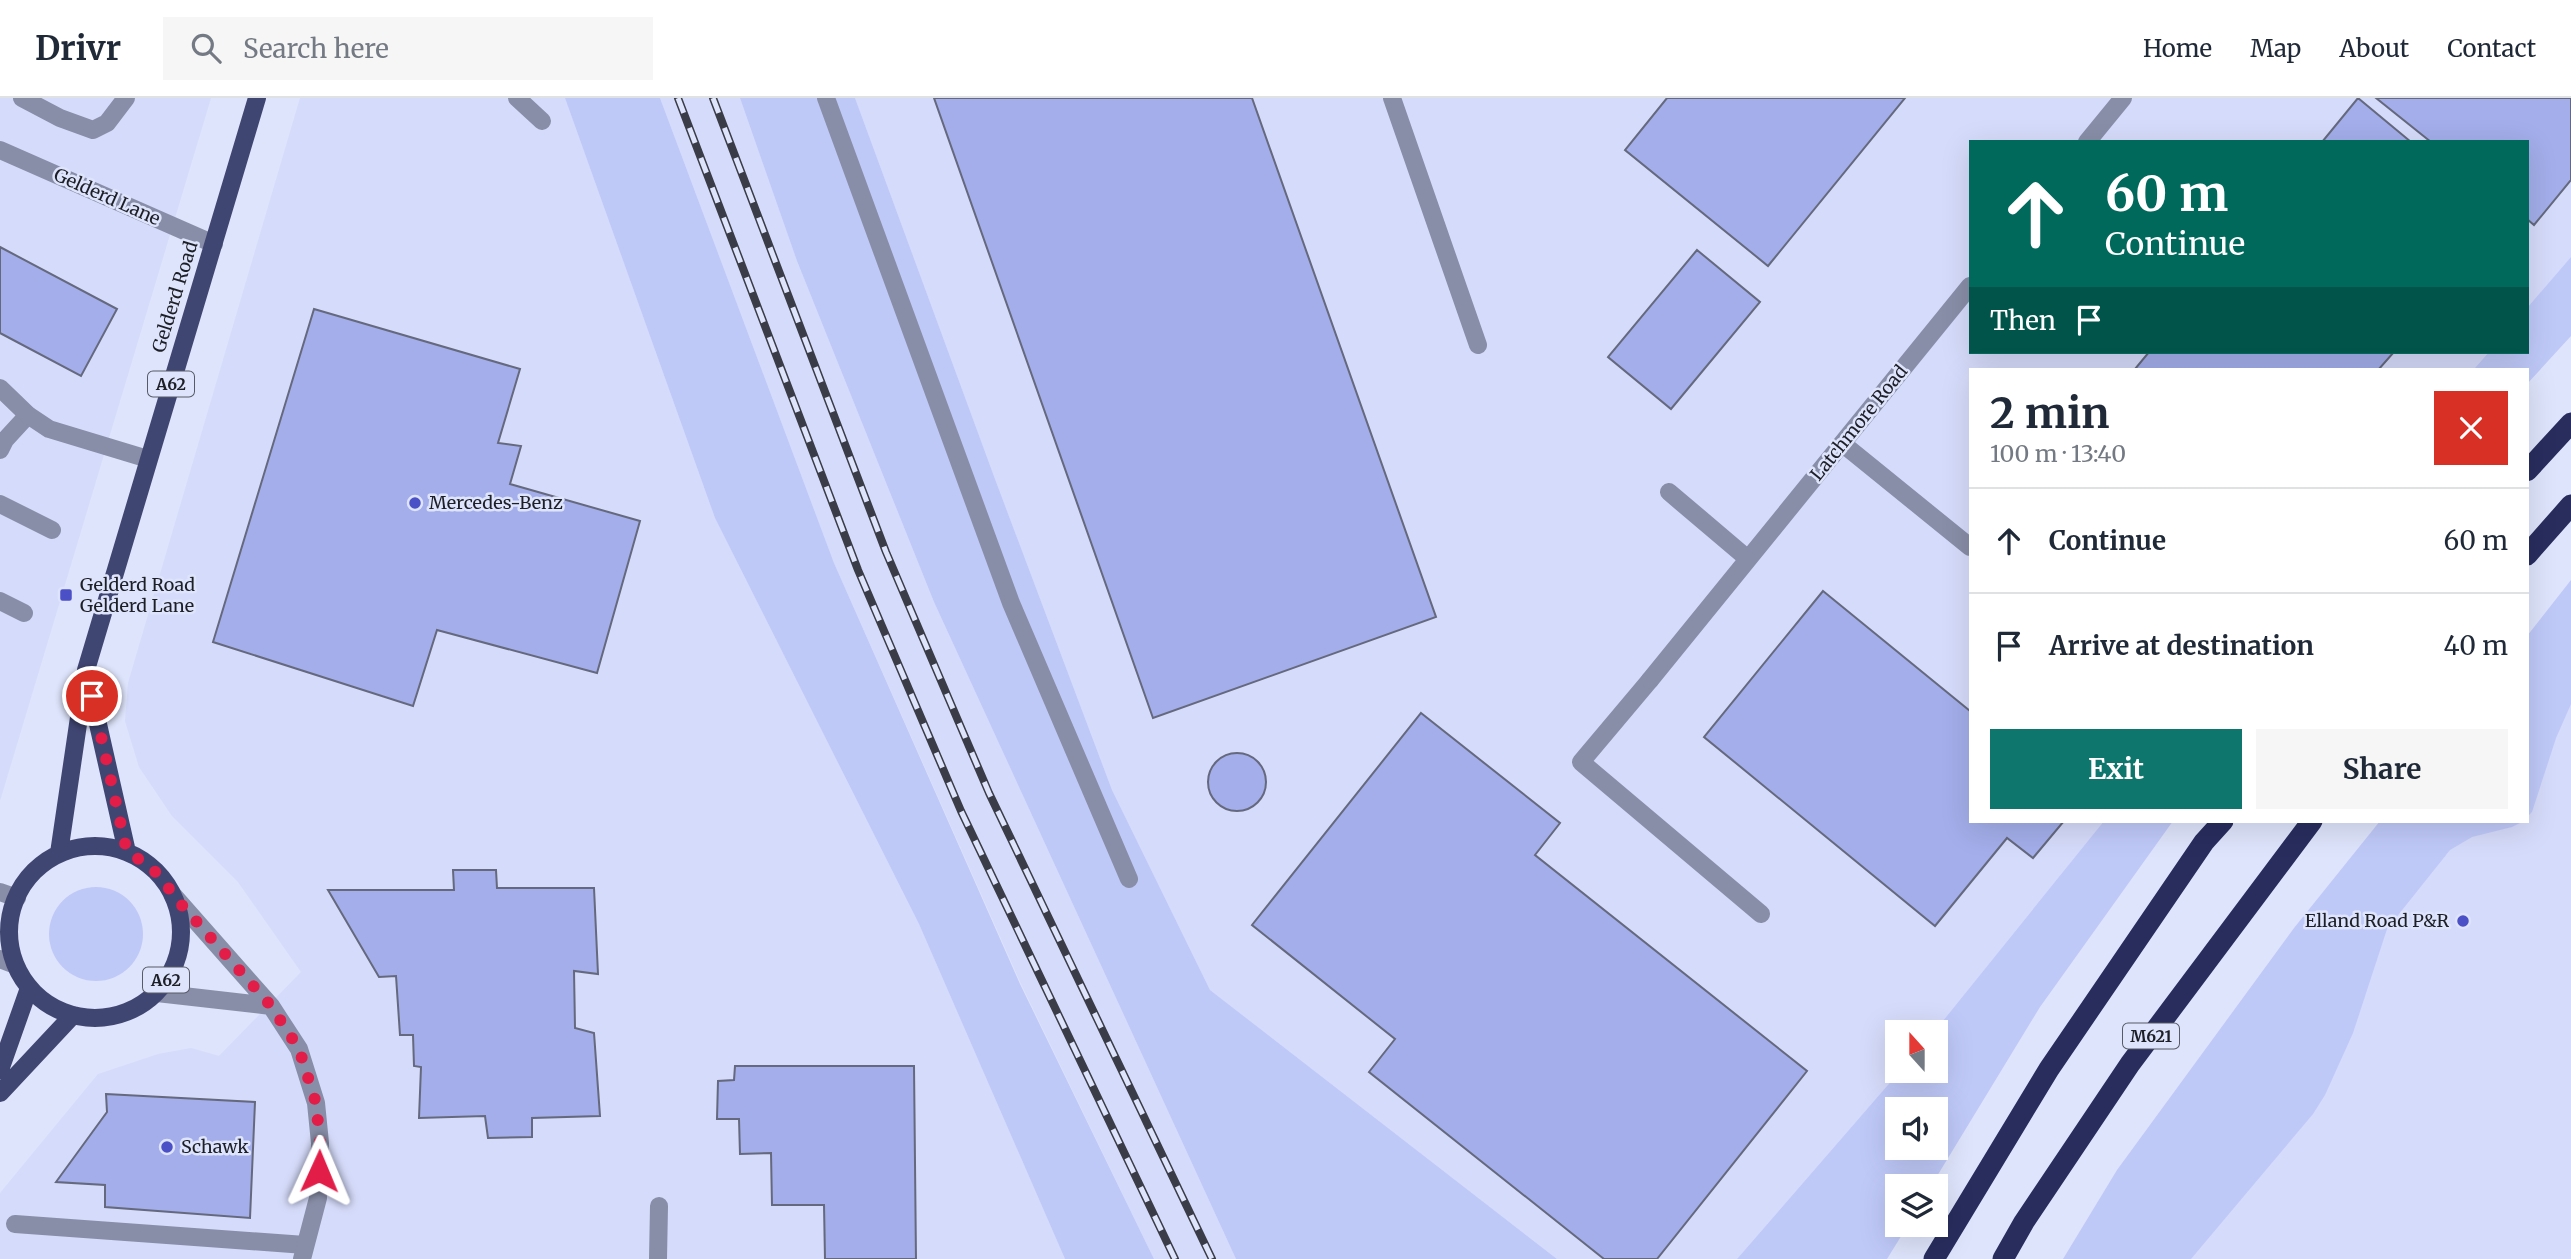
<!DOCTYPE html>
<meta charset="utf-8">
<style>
body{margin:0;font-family:Merriweather,serif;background:#f6f6f7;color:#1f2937;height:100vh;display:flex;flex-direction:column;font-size:26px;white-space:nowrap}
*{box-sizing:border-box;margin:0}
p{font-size:23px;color:#747a83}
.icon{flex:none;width:38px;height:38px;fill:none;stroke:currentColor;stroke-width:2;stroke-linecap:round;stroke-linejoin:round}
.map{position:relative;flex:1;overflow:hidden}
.side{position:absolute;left:1969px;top:270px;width:560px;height:455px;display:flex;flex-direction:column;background:#fff;border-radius:0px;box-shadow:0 7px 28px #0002}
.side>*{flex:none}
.top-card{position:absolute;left:1969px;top:42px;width:560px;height:214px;border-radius:0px;box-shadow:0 7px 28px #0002;background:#00695c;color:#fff;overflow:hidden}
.needle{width:46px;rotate:339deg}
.buttons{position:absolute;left:1885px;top:922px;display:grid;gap:14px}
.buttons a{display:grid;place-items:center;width:63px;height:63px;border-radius:0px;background:#fff;box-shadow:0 7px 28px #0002;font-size:35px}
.pin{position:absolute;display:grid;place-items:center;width:60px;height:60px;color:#fff;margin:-30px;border:4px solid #fff;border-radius:50%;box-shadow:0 2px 7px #0007}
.me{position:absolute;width:77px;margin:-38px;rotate:1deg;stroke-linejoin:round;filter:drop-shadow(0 0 5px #0008)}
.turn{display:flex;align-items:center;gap:24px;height:147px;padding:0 21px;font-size:32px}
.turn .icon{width:91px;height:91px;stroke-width:2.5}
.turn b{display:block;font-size:49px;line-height:60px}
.then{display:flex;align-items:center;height:66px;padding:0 21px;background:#0003;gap:14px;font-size:26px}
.round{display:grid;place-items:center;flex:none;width:74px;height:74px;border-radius:0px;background:#f6f6f7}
.summary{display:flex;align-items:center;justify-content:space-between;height:119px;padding:0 21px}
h1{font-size:42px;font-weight:700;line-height:52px}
.cta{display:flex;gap:14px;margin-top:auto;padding:14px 21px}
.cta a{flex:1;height:80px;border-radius:0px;background:#0f766e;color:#fff;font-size:28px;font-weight:700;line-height:80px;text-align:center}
.cta a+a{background:#f6f6f7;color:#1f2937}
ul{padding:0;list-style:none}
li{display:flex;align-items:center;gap:21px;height:105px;padding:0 21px;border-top:2px solid #e0e1e3}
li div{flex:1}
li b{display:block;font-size:26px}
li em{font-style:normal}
header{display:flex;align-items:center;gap:42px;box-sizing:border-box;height:98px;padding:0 35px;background:#fff;border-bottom:2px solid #e0e1e3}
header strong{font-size:33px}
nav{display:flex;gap:38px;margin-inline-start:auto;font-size:24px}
.search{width:490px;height:63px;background:#f6f6f7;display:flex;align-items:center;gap:18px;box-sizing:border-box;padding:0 24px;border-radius:0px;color:#747a83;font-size:26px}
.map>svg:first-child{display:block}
</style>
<header>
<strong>Drivr</strong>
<div class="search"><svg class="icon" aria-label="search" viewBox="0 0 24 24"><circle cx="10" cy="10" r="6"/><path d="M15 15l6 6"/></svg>Search here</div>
<nav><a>Home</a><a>Map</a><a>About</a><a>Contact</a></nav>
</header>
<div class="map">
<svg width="2571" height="1161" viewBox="0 0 2571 1161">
<rect width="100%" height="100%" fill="#dee4fb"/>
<path fill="#d5dbfa" d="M0,0H211L0,703Z
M300,0H565L715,420L919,826L1065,1161H0V1095L98,976L158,956L191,950L219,958L301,874L238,784L172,718L139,669L125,623L128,585Z
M660,0H740L797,163L934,504L1236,1161H1154L1021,886L834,465Z
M855,0H2571V159L2527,210V44H1970V254H2489L2474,271H1970V723H2104L1934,934H1897V973H1900L1737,1161H1557L1210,892L1112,692L995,381Z
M2571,577V1161H2115L2463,723H2527V636Z"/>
<path fill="#bfc9f8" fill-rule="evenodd" d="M565,0H660L834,465L1020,886L1154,1161H1065L919,826L715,420Z
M740,0H855L995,381L1112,692L1210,892L1557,1161H1236L934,504L797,163Z
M2571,159V238L2527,286V271H2474L2489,254H2527V210Z
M2571,482V606L2556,640L2532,714L2527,719V538Z
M2104,723H2173L2040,909L1931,1088H1897V1127H1908L1887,1161H1737L1900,973H1936L1934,934ZM1897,1012H1936V1050H1897Z
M2380,723H2524L2512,729L2472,739L2450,752L2387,831L2353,935L2325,997L2313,1016L2191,1161H2063L2117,1072L2294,830Z
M49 836a47 47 0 1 1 94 0a47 47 0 1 1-94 0Z"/>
<path fill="#a3aeea" stroke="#65697d" stroke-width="2" d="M934,0H1252L1436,519L1153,620Z
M1667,0H1905L1768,168L1625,52Z
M2358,0L2411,44H2322Z
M2376,0H2571V82L2534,127L2527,121V44H2431Z
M0,149L117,211L81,278L0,235Z
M1697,152L1760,204L1671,311L1608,259Z
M314,211L520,271L498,345L521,348L510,386L640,423L597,575L437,532L413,608L213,544Z
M2149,254H2394L2379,271H2135Z
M1823,493L1970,613V723H2064L2033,760L2007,740L1935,828L1704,639Z
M1421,615L1560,725L1535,757L1807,973L1657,1161H1604L1369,974L1395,941L1252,827Z
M1208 684a29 29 0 1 1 58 0a29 29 0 1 1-58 0Z
M453,772H496L497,790H594L598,876L574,873L575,930L594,935L600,1018L532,1020V1039L488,1040L485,1018L419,1020L421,969L414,968L413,937H400L396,878L379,879L328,792H454Z
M735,968H914L916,1161H825L824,1107H772L771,1055L740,1056L739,1021H717L718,983L734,982Z
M106,996L255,1004L250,1120L105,1109V1087L56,1084L107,1014Z"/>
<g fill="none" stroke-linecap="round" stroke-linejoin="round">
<path stroke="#888ea7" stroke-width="18" d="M22,0L60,20L93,32L107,25L126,0
M517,0L542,23
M826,0L1011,505L1129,781
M1392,0L1478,247
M1843,346L1970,449
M0,352L5,342L28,317
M0,406L52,432
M0,503L24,515
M1650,582L1581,664L1761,816
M0,794L17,800
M0,861L15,867
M15,1126L305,1147"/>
<path stroke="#888ea7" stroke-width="18" d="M2087,44L2123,0
M0,52L214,146
M0,290L28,317L49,331L148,361
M1669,394L1748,461
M1650,582L1970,188
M173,797L271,908L299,951L316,1005L320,1045L318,1100L302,1161
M157,895L271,908
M658,1161L659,1108"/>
<path stroke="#404672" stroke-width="18" d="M88,582L127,754
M9 834a86 86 0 1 1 172 0a86 86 0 1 1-172 0Z
M59,755L86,572L257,0
M0,972L29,890
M0,995L73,917"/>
<path stroke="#282d5e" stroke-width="21" d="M2527,373L2571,325
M2527,457L2571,407
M1934,1161L2049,971L2204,744L2223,723
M2003,1161L2024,1124L2130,966L2312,723"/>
<defs>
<path id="rail" d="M678,0L858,472L961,713L1175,1161
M713,0L886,454L989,695L1212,1161"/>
</defs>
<use href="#rail" stroke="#3a3c47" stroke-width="8"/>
<use href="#rail" stroke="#dee4fb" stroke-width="5" stroke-dasharray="16" stroke-linecap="butt"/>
</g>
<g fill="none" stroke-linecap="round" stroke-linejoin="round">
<path stroke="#e11d48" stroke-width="12" stroke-dasharray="0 21.6" d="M92,598L127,754C149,767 160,775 173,797L271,908L299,951L316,1005L320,1045L319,1073"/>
</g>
<g fill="#4b50c6" stroke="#dee4fb" stroke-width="2.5">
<circle cx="415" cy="405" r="7"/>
<rect x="59" y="490" width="14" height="14" rx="3.5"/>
<circle cx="2463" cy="823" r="7"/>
<circle cx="167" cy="1049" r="7"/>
</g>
<g text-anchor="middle" stroke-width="5" stroke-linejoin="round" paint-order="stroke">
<g fill="#dee4fb" stroke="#575a67" stroke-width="2">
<rect x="148" y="273.5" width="46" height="25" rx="5"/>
<rect x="143" y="869.5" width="46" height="25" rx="5"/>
<rect x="2123" y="925.5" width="56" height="25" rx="5"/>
</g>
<g font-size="16" font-weight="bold" fill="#1d1f27">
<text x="171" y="292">A62</text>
<text x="166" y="888">A62</text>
<text x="2151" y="944">M621</text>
</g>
<g font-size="18" fill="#1d1f27" stroke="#dee4fb">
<text transform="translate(107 99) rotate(24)" y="6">Gelderd Lane</text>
<text transform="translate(175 199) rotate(-73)" y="6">Gelderd Road</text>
<text transform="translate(1859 325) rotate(-51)" y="6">Latchmore Road</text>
</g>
<g font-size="18" fill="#1d1f27" stroke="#dee4fb" text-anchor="start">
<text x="429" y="411">Mercedes-Benz</text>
<text x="80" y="493">Gelderd Road<tspan x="80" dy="21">Gelderd Lane</tspan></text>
<text x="2449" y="829" text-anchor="end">Elland Road P&amp;R</text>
<text x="181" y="1055">Schawk</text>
</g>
</g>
</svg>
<div class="buttons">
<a><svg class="needle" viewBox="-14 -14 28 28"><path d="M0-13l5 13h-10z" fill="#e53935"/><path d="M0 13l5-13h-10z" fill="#747a83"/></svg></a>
<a><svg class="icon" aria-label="sound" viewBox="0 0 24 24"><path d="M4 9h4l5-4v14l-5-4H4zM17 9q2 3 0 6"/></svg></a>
<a><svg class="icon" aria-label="layers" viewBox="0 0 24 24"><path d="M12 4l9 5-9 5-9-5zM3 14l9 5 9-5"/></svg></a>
</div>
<div class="pin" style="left:92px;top:598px;background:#d93025"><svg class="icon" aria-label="arrive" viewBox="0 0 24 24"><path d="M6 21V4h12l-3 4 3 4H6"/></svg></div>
<svg class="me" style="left:319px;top:1073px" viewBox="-20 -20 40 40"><path d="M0-17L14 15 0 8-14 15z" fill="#e11d48" stroke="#fff" stroke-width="4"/></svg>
<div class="top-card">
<div class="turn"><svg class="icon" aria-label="ahead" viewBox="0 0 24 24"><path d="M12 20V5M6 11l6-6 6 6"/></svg><div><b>60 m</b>Continue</div></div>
<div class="then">Then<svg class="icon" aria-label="arrive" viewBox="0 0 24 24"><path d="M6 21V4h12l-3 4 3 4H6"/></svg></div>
</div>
<section class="side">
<div class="summary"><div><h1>2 min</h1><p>100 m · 13:40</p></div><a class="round" style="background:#d93025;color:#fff"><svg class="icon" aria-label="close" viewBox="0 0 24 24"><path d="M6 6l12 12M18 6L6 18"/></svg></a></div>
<ul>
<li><svg class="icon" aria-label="ahead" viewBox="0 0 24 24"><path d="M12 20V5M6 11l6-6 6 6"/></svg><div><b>Continue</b></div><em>60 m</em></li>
<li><svg class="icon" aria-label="arrive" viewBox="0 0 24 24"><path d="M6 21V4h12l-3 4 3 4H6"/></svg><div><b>Arrive at destination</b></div><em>40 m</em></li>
</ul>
<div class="cta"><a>Exit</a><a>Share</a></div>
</section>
</div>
